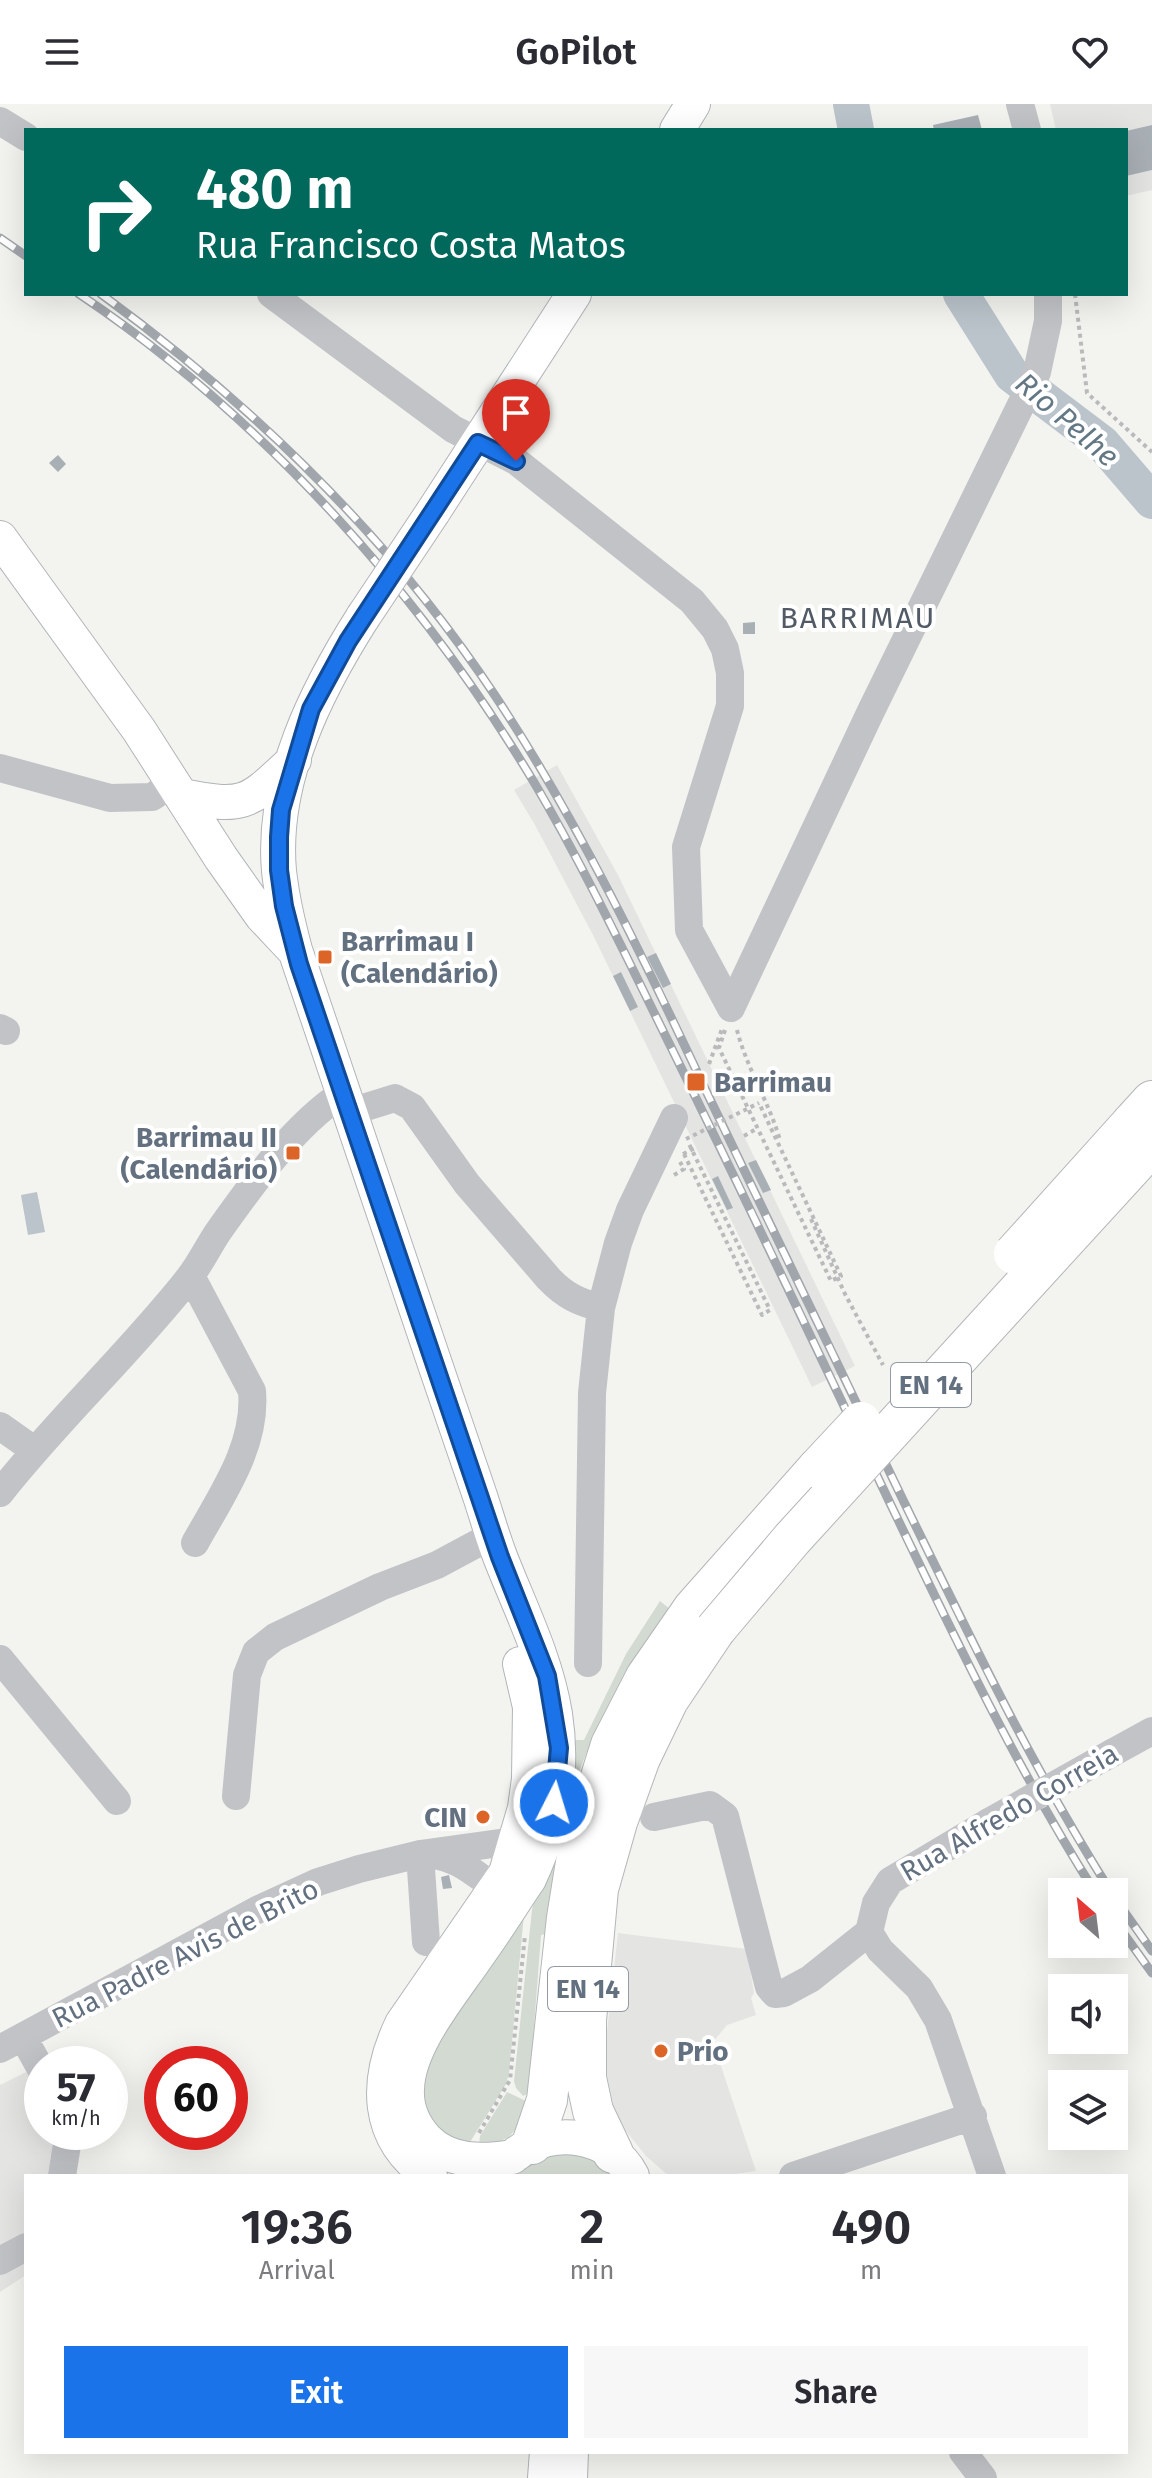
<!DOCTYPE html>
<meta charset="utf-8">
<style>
body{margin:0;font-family:"Fira Sans",sans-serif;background:#f7f7f7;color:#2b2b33;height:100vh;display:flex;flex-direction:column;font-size:30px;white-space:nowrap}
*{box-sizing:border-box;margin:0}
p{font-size:26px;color:#7c7c81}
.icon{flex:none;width:44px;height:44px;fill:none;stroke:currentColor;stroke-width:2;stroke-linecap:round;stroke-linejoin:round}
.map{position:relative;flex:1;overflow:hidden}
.details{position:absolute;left:24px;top:2070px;width:1104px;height:280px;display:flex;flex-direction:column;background:#fff;border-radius:0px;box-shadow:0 8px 32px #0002}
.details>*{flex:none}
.guide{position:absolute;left:24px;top:24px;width:1104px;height:168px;border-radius:0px;box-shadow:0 8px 32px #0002;background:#00695c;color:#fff;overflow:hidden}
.needle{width:52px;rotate:332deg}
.buttons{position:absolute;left:1048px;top:1774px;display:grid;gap:16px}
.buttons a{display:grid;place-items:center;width:80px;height:80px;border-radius:0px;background:#fff;box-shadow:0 8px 32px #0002;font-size:40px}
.speed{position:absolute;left:24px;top:1942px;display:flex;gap:16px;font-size:40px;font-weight:700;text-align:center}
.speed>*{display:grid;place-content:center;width:104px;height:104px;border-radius:50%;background:#fff;box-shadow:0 8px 32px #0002;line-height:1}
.speed small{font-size:20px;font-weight:400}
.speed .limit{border:12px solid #d22;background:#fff;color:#111}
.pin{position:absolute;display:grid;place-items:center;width:68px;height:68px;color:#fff;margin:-82px -34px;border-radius:50% 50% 50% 0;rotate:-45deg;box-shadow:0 0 8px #0007}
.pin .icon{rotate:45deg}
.me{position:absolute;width:88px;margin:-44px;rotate:5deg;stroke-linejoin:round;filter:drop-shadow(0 0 6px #0008)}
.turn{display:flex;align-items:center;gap:28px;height:168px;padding:0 40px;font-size:36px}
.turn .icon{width:104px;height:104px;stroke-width:2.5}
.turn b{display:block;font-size:56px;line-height:68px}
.eta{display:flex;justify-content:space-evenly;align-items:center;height:136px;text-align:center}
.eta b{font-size:48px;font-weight:600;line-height:56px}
.button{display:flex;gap:16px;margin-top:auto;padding:16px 40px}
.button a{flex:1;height:92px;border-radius:0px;background:#1a73e8;color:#fff;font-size:32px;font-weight:600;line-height:92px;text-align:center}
.button a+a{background:#f7f7f7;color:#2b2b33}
header{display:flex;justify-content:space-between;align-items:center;height:104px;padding:0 40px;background:#fff;font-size:36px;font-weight:600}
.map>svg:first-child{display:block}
</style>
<header><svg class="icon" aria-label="menu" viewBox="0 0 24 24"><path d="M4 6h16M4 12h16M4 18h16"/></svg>GoPilot<svg class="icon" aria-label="heart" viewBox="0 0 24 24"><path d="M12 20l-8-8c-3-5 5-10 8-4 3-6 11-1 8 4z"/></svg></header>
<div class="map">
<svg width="1152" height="2374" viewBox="0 0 1152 2374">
<rect width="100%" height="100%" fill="#f3f4ef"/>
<path fill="#e4e5e3" d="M1050,0H1152V86L1126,92V26H1056Z
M557,661L618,771L855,1262L812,1283L594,833L535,721L514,686Z
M618,1829L747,1845L754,1889L751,1894L756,1911L727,1921L713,1938L756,2067L721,2072H669L646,2052L622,2022L609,1994L604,1955Z
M42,1960V2028H75L68,2072H26V2171L0,2188V1981Z"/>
<path fill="#d3dad1" d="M660,1497L671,1506C647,1546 618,1585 597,1627C565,1689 553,1761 546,1830L541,1831L529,1989L523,1992L516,1984L514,1977L532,1806L569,1636H584L626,1550Z
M524,1810L509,1969L506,1980L467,2043L432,2025L419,1990L433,1944Z
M507,1988L528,1998C514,2030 515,2036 479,2043L480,2032Z
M554,2046L597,2054L616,2072H514Z"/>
<path fill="#bac4ca" d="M37,1088L45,1128L28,1131L21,1091Z"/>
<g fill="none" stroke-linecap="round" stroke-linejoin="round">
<path stroke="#bac4ca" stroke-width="36" d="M851,0L856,26
M961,190L1012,271L1102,339L1152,397"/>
</g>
<path fill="#a9b0b5" d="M978,11L982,26H934L933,21Z
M1152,21V66L1126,72V27Z
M58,351L66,360L58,368L49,359Z
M755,518V530H743V519Z
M656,849L671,880L663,884L647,853Z
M621,868L638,903L630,907L613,872Z
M756,1056L771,1086L763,1089L748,1059Z
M718,1072L733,1104L727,1106L712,1075Z
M449,1771L452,1784L443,1785L441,1773Z"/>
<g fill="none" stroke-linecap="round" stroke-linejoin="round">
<defs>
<path id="major" d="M677,26L693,0
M433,408L574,190
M0,434L139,626L221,754L262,812L294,846
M363,513C316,587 271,676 279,767C282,794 288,820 295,846C355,1028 418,1210 480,1392C487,1413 493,1435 501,1455C521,1506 546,1555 555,1610C564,1667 554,1722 529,1775C512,1800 496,1826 478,1851C453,1888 408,1940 407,1985C406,2004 414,2022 426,2035C449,2059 482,2058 512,2053
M182,692C246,705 248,699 294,656
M516,2050C552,2022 610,2029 632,2072
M430,2072C374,2034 375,1976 402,1920L506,1769L525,1704L529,1675L530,1603L520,1560
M545,2374L547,2348
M570,2374L571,2348"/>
<path id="highway" d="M1132,1019L1152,997
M532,2040L547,1996L567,1814L578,1746L611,1641L646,1573L693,1505L818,1364
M613,2049L593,2007L586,1974V1916L598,1785L617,1718L640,1654L668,1596L715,1526"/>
</defs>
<use href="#major" stroke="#b1b5b9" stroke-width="36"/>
<use href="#highway" stroke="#b3b6b9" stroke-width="42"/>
<path stroke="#b8babc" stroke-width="4" stroke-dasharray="4 4" stroke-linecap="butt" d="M1075,190L1087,289L1152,348
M725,926L719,944L831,1177L841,1172L759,999
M737,926C747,965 769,998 780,1036
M709,960L722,925
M744,1032L758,1024
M683,1050L697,1043
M684,1050L762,1211L770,1206L688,1038
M674,1071L684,1065L680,1058
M811,1115L845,1190L883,1261
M479,2029L510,1976L525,1831"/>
<path stroke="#c1c3c7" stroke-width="28" d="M1020,0L1027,26
M0,17L26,33
M271,190L453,325L516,357L692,497L715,525L725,545L730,569V602L686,743L689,826L731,904
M0,664L110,694L152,693L173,679
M731,904L871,607L1037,268L1048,217V190
M0,924L6,927
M350,1008L395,994L412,1003L467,1080L549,1175C565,1192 579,1198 601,1204
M191,1172L252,1287C257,1342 221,1392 195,1439
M0,1322L34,1346
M0,1389C59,1314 130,1249 189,1174C200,1160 208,1143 218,1128C252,1080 294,1021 343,989
M0,1555L117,1697
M588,1559L592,1289L601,1204L618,1139L630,1106L674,1014
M1112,1649L1152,1627
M236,1692L247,1571L256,1548L275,1533L380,1483L437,1461L493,1431
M654,1713L710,1701L725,1712L769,1883L775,1890L784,1889L810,1875L869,1828L876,1799L890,1777L989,1718
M420,1750L426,1838
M432,1751C460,1754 474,1770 496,1784
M869,1828L880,1846L919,1884L938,1916L992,2072
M23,1933L42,1967
M0,1945L257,1806L318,1778L359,1765L420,1750L515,1737
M62,2072L69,2028
M793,2072L973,2012
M0,2157L26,2143
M963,2348L983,2374"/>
<use href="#major" stroke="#fff" stroke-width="34"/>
<use href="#highway" stroke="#fff" stroke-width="40"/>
<defs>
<path id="rail" d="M0,134L26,152
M79,190C263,313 422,491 535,680C584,763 625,850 668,937C743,1089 816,1243 889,1397C953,1530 1016,1663 1095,1788
M101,190C254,302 391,434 496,593C579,719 644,855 708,991C773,1127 839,1262 904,1398C969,1531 1032,1663 1111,1788
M1114,1793L1152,1847
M1114,1816L1152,1869"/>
</defs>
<use href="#rail" stroke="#a1a6ac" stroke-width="9"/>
<use href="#rail" stroke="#fff" stroke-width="6" stroke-dasharray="18" stroke-linecap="butt"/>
<defs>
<path id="major-bridge" d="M363,513L433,408"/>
<path id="highway-bridge" d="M1014,1150L1132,1019
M818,1364L861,1318
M715,1526L792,1435L1152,1041"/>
</defs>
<use href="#major-bridge" stroke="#b1b5b9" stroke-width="36" stroke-linecap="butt"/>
<use href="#highway-bridge" stroke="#b3b6b9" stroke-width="42" stroke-linecap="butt"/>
<path stroke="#b8babc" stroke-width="4" stroke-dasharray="4 4" stroke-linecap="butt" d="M686,1035L759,999"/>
<path stroke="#c1c3c7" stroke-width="28" d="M989,1718L1112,1649"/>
<use href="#major-bridge" stroke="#fff" stroke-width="34"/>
<use href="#highway-bridge" stroke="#fff" stroke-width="40"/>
</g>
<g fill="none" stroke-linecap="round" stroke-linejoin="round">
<defs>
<path id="route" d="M516,357L478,339L348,537L311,605L281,706L279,733V766L284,802L299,860L500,1453L547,1572L559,1644L554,1699"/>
</defs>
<use href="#route" stroke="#114b97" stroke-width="20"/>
<use href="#route" stroke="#1a73e8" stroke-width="14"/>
</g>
<g fill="#dc6426" stroke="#fff" stroke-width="3">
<rect x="317" y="845" width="16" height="16" rx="4"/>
<rect x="686" y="968" width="20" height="20" rx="4"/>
<rect x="285" y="1041" width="16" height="16" rx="4"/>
<circle cx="483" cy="1713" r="8"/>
<circle cx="661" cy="1947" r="8"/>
</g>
<g text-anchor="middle" stroke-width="8" stroke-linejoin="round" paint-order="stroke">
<g fill="#fff" stroke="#929ba6" stroke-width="2">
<rect x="891" y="1259" width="80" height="44" rx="6"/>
<rect x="548" y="1863" width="80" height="44" rx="6"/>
</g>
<g font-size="26" font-weight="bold" fill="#637080">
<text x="931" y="1290">EN 14</text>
<text x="588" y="1894">EN 14</text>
</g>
<g font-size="28" font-weight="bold" fill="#637080" stroke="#fff" text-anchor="start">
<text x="341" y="847">Barrimau I<tspan x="341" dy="32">(Calendário)</tspan></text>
<text x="714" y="988">Barrimau</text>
<text x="277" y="1043" text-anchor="end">Barrimau II<tspan x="277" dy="32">(Calendário)</tspan></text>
<text x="467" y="1723" text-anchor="end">CIN</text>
<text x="677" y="1957">Prio</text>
</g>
<g font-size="28" fill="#637080" stroke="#fff">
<text transform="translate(1009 1708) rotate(-30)" y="10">Rua Alfredo Correia</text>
<text transform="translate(185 1849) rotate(-27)" y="10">Rua Padre Avis de Brito</text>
</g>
<g font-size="30" font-style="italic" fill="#637884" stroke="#fff">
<text transform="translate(1067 316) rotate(41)" y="10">Rio Pelhe</text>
</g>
<g font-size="30" letter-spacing="2" fill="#515a65" stroke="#fff">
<text x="858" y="524">BARRIMAU</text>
</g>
</g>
</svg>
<div class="buttons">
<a><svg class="needle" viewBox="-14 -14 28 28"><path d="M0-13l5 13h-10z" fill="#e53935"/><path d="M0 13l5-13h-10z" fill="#7c7c81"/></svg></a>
<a><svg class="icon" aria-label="sound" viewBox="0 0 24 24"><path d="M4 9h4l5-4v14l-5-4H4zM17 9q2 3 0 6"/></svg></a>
<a><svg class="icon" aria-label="layers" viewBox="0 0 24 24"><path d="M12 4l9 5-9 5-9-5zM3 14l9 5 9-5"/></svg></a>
</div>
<div class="speed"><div>57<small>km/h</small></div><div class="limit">60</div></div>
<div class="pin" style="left:516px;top:357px;background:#d93025"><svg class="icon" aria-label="arrive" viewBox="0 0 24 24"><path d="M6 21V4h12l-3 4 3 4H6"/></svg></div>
<svg class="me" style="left:554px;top:1699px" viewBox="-20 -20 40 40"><circle r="17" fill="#1a73e8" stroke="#fff" stroke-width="3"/><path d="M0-11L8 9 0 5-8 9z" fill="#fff"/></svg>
<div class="guide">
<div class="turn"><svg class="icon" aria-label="right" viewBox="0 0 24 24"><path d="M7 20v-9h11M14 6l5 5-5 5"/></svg><div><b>480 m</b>Rua Francisco Costa Matos</div></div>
</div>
<section class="details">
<div class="eta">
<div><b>19:36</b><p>Arrival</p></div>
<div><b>2</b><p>min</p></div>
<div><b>490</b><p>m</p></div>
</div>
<div class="button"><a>Exit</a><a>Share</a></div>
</section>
</div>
